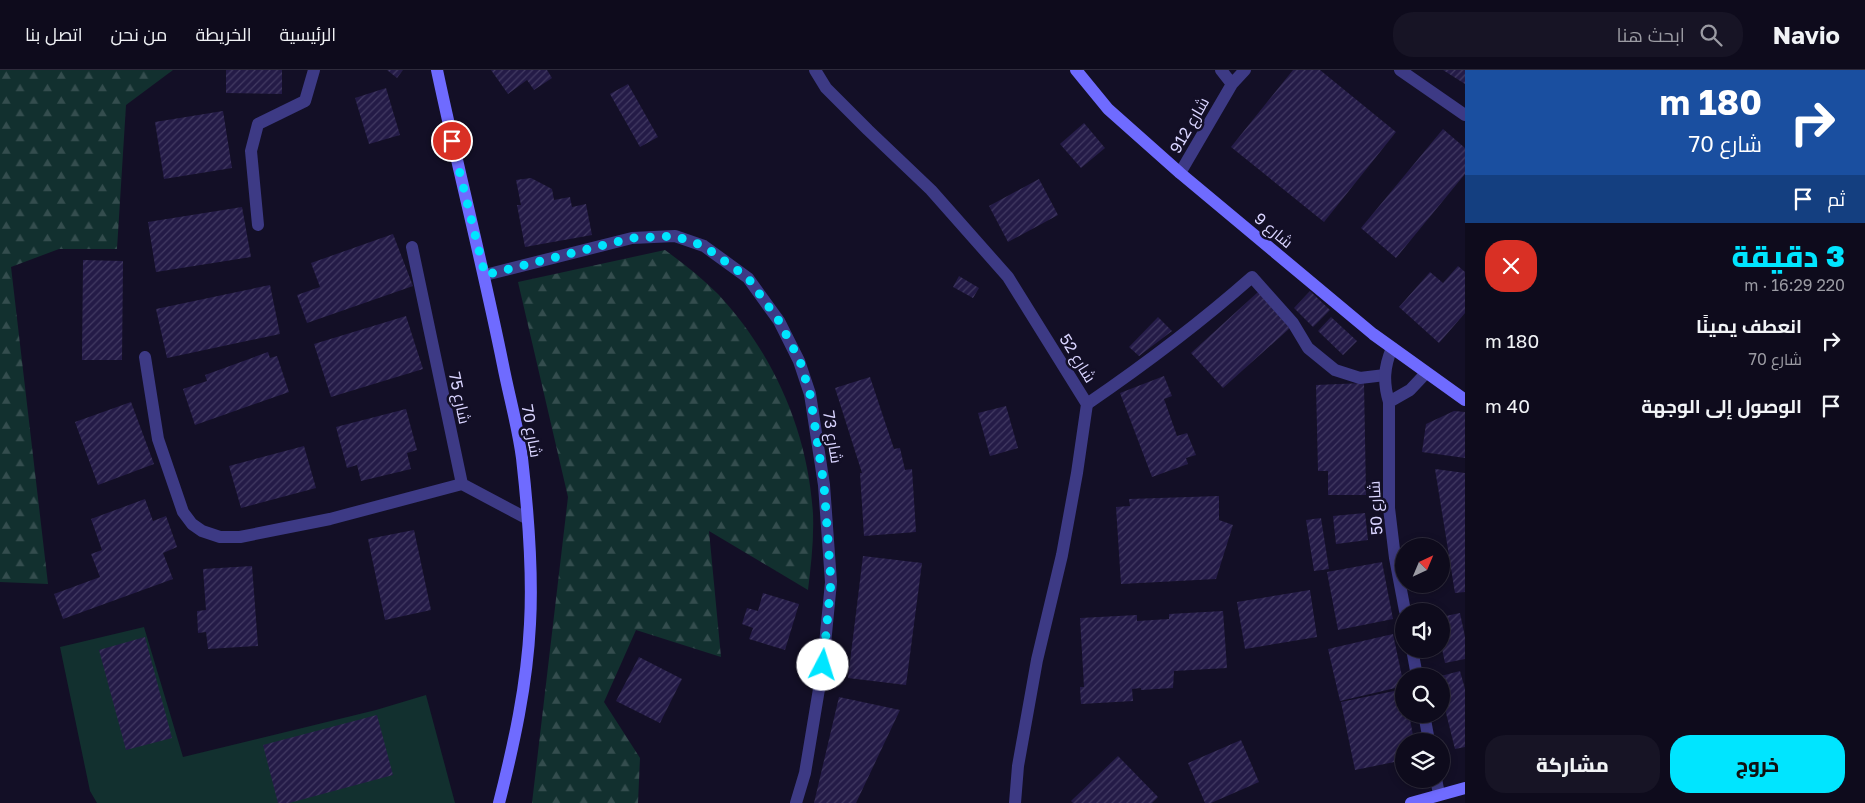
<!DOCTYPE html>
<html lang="ar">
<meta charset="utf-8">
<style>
body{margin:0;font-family:"Golos Text",Cairo,sans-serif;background:#171425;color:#f1f3f6;direction:rtl;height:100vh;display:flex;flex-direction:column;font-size:19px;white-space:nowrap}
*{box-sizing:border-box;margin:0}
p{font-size:16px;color:#9b9ba3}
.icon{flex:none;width:28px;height:28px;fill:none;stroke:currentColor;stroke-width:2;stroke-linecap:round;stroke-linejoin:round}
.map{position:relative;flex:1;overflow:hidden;direction:ltr}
.sheet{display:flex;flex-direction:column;background:#0e0b1c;width:400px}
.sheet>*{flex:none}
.banner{background:#1a4fa0;color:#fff;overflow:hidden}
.needle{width:32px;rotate:44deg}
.tools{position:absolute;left:1395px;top:468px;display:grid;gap:10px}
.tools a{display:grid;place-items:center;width:55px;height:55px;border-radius:50%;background:#0e0b1c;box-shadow:0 2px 8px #0003,0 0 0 1px #2e2b3b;font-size:25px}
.pin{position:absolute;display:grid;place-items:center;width:42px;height:42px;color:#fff;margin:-21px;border:2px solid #fff;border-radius:50%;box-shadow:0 1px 5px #0007}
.me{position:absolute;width:55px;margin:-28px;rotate:5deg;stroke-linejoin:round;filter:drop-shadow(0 0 4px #0008)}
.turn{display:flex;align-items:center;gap:18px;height:105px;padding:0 20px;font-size:22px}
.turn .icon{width:65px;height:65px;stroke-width:2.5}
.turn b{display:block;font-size:35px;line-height:42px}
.then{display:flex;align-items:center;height:48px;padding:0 20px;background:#0003;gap:10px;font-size:19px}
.round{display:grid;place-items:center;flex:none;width:52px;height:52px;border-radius:20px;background:#171425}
.overview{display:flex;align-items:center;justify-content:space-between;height:85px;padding:0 20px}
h1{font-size:30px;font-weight:800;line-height:38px;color:#00e5ff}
.action{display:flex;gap:10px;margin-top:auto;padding:10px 20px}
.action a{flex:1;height:58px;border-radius:20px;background:#00e5ff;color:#111;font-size:20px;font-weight:800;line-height:58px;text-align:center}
.action a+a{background:#171425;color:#f1f3f6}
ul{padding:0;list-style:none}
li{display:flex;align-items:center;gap:15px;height:65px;padding:0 20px}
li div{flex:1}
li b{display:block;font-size:19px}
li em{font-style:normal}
header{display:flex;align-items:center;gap:30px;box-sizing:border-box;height:70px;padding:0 25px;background:#0e0b1c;border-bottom:1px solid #2e2b3b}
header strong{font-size:24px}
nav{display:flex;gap:28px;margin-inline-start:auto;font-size:18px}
.search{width:350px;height:45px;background:#171425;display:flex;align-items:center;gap:12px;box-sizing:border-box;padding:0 18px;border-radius:20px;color:#9b9ba3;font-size:19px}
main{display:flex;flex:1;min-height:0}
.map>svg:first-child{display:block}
</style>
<header>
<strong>Navio</strong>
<div class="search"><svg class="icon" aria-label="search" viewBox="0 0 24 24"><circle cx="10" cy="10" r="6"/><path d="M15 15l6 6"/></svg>ابحث هنا</div>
<nav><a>الرئيسية</a><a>الخريطة</a><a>من نحن</a><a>اتصل بنا</a></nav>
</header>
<main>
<section class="sheet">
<div class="banner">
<div class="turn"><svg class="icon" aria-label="right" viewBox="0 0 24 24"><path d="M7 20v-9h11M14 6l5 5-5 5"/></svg><div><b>180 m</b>شارع 70</div></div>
<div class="then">ثم<svg class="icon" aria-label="arrive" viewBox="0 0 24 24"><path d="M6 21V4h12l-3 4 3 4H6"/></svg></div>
</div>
<div class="overview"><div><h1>3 دقيقة</h1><p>220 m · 16:29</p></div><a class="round" style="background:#d93025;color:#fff"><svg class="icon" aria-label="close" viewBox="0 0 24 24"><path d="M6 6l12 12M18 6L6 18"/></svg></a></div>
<ul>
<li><svg class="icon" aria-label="right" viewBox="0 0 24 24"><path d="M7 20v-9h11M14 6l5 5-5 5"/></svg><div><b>انعطف يمينًا</b><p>شارع 70</p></div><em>180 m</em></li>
<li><svg class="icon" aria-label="arrive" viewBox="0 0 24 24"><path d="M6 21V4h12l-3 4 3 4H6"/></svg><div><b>الوصول إلى الوجهة</b></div><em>40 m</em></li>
</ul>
<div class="action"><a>خروج</a><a>مشاركة</a></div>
</section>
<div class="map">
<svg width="1465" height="733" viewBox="0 0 1465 733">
<defs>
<pattern id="forest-firs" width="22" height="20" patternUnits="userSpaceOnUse" patternTransform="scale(1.25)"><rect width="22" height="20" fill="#12302f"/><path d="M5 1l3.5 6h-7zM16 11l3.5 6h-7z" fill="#344d4e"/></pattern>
<pattern id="building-hatch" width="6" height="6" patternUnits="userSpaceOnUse" patternTransform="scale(1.25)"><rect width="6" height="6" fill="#241b47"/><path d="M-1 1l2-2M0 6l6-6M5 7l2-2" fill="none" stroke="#433b63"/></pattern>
</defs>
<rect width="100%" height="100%" fill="#130f26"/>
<path fill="url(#forest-firs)" d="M0,0H173L126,35L117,179H59L11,197L48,514L0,512Z
M665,180C684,194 702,208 718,224C774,284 808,362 813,444C814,470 811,495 808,520L709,461L721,587L636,560L604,632L640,688L638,733H532L568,427L518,212Z"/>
<path fill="#12302f" d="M144,557L183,687L376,640L426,625L455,733H97L90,721L60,577Z"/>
<path fill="url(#building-hatch)" d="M226,0H282V24L226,23Z
M387,0H403L397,8Z
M491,0H547L552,8L534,20L527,10L508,24Z
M1293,0H1320L1396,62L1324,152L1231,77Z
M1443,0H1465V14Z
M628,14L658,67L640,77L610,24Z
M386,18L400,65L369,74L355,28Z
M223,41L232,98L164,109L155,52Z
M1084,53L1105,78L1081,98L1060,74Z
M1443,59L1465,78V104L1396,188L1361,158Z
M531,108L552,119L554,130L570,127L572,137L586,134L592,165L525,177L517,135H521L516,110Z
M1039,109L1058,145L1008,172L989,136Z
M242,137L251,187L156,202L148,152Z
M393,164L413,216L307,253L297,225L320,217L311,193Z
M83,190L123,191L122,290H82Z
M1458,196L1465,202V243L1439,273L1399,237L1430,202L1443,213Z
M959,206L979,218L973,228L953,217Z
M270,215L280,264L167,288L156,239Z
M1310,221L1330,240L1313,257L1294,238Z
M1258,222L1290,258L1223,318L1191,283Z
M406,246L423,299L331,327L314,274Z
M1158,247L1172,261L1139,286L1129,277Z
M1331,247L1357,271L1343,285L1318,261Z
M268,282L270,288L277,286L289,322L195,355L183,319L207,311L205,305Z
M1164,306L1172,326L1164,329L1177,366L1187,363L1196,385L1186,388L1188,394L1152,407L1120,323Z
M870,307L894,379L900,378L905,400L912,399L916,462L864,466L860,403H862L835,318Z
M1364,313L1366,425H1328V401H1318L1316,315Z
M131,332L154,394L98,415L75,352Z
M1006,336L1018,378L990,386L978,343Z
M406,339L417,380L407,383L411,399L361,411L357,395L347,398L336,357Z
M1454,341L1465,342V388L1422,382L1426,354Z
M304,376L316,418L241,438L229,396Z
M1435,399L1465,403V522L1455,523Z
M1219,426V450L1233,455L1216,509L1121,514L1116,437L1130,436L1129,429Z
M145,429L153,451L166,446L177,477L163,483L173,509L63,549L54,524L100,507L91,484L102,480L91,449Z
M1365,443L1368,470L1336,474L1333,446Z
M1321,448L1329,499L1314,501L1306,450Z
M414,460L431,540L385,550L368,469Z
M863,486L922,493L906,615L848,608Z
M1382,492L1393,549L1338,560L1327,502Z
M252,496L258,576L208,579L206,562L198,563L197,541L206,540L203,499Z
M1310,520L1317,567L1245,579L1237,532Z
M763,523L799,534L785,580L749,569L753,558L742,554L747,538L758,541Z
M1223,541L1227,598L1174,601L1173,618L1141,620V618L1132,619L1133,631L1081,634L1080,617H1084L1080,548L1137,545V551L1169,549V544Z
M1460,543L1465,567V589L1445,593L1441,574V547Z
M1393,564L1404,616L1340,631L1328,579Z
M145,567L172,668L126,680L99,580Z
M639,587L682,609L660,653L616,631Z
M1460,601L1465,619V677L1455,679L1441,623V606Z
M1404,619V644H1409L1414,671H1404V690L1355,700L1341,632Z
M839,627L900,640L856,733H814Z
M377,645L393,705L289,733H278L263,675Z
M1241,670L1259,712L1211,733H1205L1188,693Z
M1118,686L1158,727L1152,733H1073L1071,731Z"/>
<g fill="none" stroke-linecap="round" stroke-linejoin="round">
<path stroke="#3d3a85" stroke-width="12" d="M1221,0L1232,14
M1400,0L1465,45
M1180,103L1232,14L1245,0
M1087,334C1144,295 1201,252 1252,207L1293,253L1308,278L1335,300L1360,308L1385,305"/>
<path stroke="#3d3a85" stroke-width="12" d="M815,0L826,18L868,60L931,120L1008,207L1087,334L1077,403L1062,485L1037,590L1018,696L1015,733
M258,155L251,81L258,54L305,31L314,0
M412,177L462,414L526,448
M485,205L632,168L675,166L704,176L748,208L779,251L799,291L810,324L824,415L831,512L823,595L805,703L796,733
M1392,278C1384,297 1383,312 1389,332V438L1395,488L1405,541
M145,287L158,369L183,442L192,454L202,461L220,467H240L330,449L462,414
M1389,332L1410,320L1426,303
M1412,579L1417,606
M1424,644L1429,671
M1436,709L1439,724"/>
<path stroke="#6f6bff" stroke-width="12" d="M437,0C458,99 483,196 503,295C509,326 518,357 522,388C528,441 533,501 530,554C527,615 514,674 499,733
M1076,0L1108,39L1180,103L1373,264L1465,330
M1411,733L1465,718"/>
</g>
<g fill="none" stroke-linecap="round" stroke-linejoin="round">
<path stroke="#00e5ff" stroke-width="9" stroke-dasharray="0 16.2" d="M452,71L485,205L632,168L675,166L704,176L748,208L779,251L800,291L810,324L824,415L831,512L823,595"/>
</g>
<g text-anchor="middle" stroke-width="5" stroke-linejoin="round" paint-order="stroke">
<g font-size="16" fill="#d9d4ff" stroke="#130f26">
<text transform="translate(1189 55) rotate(-60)" y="6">شارع 912</text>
<text transform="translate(1274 160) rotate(40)" y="6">شارع 9</text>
<text transform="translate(1078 288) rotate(58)" y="6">شارع 52</text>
<text transform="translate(460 328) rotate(78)" y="6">شارع 75</text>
<text transform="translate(532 361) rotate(80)" y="6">شارع 70</text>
<text transform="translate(833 367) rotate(81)" y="6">شارع 73</text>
<text transform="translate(1375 438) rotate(-93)" y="6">شارع 50</text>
</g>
</g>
</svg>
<div class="tools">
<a><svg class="needle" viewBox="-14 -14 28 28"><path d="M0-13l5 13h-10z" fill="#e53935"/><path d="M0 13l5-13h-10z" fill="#9b9ba3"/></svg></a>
<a><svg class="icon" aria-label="sound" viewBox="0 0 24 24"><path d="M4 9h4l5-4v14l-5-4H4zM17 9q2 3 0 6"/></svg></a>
<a><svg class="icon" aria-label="search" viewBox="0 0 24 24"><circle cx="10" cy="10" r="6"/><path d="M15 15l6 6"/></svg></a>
<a><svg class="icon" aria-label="layers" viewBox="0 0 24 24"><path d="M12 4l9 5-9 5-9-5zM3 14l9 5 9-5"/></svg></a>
</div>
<div class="pin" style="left:452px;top:71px;background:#d93025"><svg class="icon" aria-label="arrive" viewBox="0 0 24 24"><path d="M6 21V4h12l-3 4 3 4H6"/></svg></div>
<svg class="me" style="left:823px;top:595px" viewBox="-20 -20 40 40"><circle r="19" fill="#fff"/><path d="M0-13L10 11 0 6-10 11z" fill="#00e5ff"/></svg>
</div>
</main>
